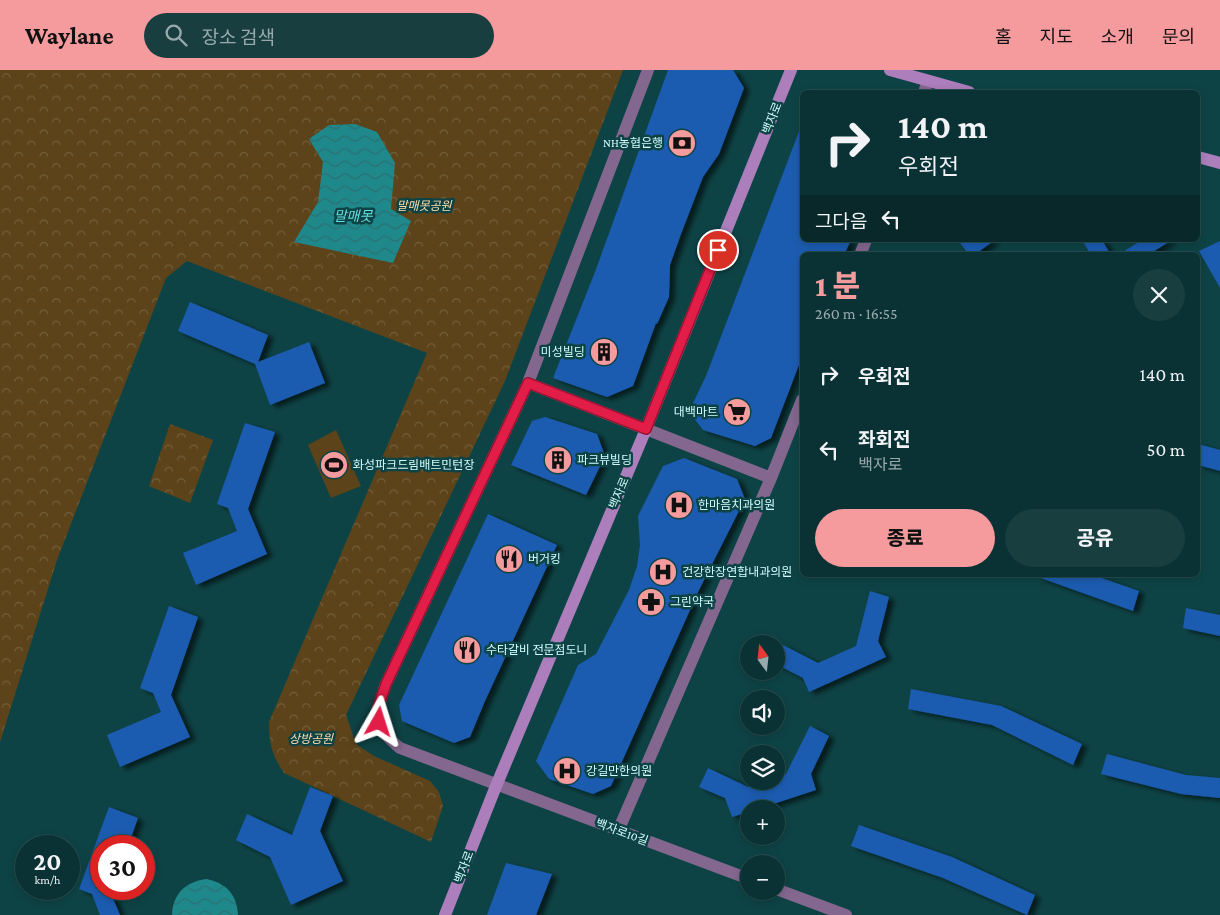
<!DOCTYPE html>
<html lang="ko">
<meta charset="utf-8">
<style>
body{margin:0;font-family:"Crimson Pro","Noto Sans KR",serif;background:#183e40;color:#f1f3f6;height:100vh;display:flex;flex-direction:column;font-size:19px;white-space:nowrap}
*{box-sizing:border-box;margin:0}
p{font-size:16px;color:#99aaac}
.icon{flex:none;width:28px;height:28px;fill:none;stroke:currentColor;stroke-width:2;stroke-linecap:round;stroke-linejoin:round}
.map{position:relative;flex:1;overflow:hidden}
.details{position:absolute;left:800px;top:182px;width:400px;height:325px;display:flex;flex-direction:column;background:#0a3234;border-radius:8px;box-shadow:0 2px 8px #0003,0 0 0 1px #2a4d4f}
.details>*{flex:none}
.guide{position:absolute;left:800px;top:20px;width:400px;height:152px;border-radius:8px;box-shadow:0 2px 8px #0003,0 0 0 1px #2a4d4f;background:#0a3234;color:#f1f3f6;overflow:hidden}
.needle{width:32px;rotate:345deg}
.buttons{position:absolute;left:740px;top:565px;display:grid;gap:10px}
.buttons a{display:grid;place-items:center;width:45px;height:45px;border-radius:50%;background:#0a3234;box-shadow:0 2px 8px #0003,0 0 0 1px #2a4d4f;font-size:25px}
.speed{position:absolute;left:15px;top:765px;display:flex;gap:10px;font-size:25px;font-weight:700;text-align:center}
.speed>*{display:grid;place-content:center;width:65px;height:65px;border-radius:50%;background:#0a3234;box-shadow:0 2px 8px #0003,0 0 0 1px #2a4d4f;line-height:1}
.speed small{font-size:12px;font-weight:400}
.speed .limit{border:8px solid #d22;background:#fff;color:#111}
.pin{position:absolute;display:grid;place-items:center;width:42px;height:42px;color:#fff;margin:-21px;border:2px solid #fff;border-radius:50%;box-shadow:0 1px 5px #0007}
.me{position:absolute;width:55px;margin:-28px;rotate:6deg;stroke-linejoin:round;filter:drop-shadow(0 0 4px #0008)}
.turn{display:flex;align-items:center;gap:18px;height:105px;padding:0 15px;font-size:22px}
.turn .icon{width:65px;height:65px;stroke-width:2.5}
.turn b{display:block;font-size:35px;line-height:42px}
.then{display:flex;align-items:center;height:48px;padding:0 15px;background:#0003;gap:10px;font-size:19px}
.round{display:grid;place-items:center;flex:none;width:52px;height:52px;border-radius:26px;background:#183e40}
.headline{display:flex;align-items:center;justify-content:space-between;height:85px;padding:0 15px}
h1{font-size:30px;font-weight:800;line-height:38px;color:#f59b9e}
.cta{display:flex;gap:10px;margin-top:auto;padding:10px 15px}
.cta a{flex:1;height:58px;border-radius:30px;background:#f59b9e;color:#111;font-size:20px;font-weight:800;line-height:58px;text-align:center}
.cta a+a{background:#183e40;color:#f1f3f6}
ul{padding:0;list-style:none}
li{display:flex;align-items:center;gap:15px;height:75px;padding:0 15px}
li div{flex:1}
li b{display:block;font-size:19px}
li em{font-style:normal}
header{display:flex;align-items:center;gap:30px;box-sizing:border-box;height:70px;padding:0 25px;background:#f59b9e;color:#111}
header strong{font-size:24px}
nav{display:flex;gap:28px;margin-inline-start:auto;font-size:18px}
.search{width:350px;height:45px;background:#183e40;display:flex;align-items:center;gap:12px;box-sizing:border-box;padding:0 18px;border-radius:28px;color:#99aaac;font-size:19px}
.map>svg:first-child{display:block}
</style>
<header>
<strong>Waylane</strong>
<div class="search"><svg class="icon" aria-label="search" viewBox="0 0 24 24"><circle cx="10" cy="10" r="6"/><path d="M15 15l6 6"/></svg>장소 검색</div>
<nav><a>홈</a><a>지도</a><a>소개</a><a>문의</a></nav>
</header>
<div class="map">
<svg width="1220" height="845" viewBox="0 0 1220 845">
<defs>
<pattern id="forest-crowns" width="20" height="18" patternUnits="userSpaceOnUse" patternTransform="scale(1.25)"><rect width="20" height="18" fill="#5c4319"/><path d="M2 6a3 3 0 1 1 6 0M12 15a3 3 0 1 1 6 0" fill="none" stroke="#725f3b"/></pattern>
<pattern id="water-waves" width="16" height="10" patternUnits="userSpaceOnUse" patternTransform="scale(1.25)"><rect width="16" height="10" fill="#1f888b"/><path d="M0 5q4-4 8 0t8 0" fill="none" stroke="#2b7072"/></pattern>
<filter id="shadow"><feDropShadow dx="5.5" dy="3" stdDeviation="2.5" flood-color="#0009"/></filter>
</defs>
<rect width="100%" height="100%" fill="#0e4345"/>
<path fill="url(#forest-crowns)" d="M0,0H623L505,311L346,645L356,674L374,686L430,711L439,722L443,736L431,772L284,703C272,685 269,674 269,652L427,283L187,191L166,208L57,490L0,672Z
M170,354L213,370L190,433L149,416Z"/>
<path fill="#5c4319" d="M336,360L361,416L331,428L308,375Z"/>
<path fill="url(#water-waves)" d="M355,54L377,62L395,93L391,139L411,151L393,193L294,172L318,132L323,92L309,69L329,55Z
M206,809C226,813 237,824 238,845H172C173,824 185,812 206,809Z"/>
<path fill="#1b5bb0" filter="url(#shadow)" d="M668,0H733L744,18L719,84L703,107L681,164L670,195L669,227L657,254L656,253L633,316L607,327L553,308L595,202Z
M801,56L802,170H851L844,185H802V287L771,368L755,376L703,360L693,347V333L706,306Z
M958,170H995L974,185H969Z
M1082,170H1102L1111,185H1091Z
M1142,170H1172L1148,185H1118Z
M1220,171V218L1199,181Z
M190,232L268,265L258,292L309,272L325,313L270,335L255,294L178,261Z
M545,347L597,364L605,386L586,425L511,395L532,351Z
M245,353L275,362L248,439L267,484L196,515L183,483L237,461L228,438L217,434Z
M1198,374L1220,380V401L1198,395Z
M684,388L737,409L745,429L699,520L611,716L593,724L549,709L536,691L578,595L596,584L629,520L637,496L640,475L638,446L663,396Z
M488,444L557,475L485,631L470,667L454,673L402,651L399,635Z
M1038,505H1093L1139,521L1133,541L1038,507Z
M870,521L889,527L878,571L886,587L809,622L803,608L776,594V589L783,575L818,593L856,576Z
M169,536L198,547L171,625L190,667L120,697L107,665L161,642L153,623L140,618Z
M1186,538L1220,545V566L1183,558Z
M911,619L1001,636L1082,674L1073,695L992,655L908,639Z
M810,656L829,666L811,704L816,720L758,739H749V742L732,747L725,728L699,717L708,698L748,717L765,711H776V707L786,704Z
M1107,684L1186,705L1220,708V728L1181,724L1101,704Z
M310,717L333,726L320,761L343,811L291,835L270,787L236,770L247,744L292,765Z
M109,737L138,748L128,776H101V819H109L120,845H100L92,824L79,819Z
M859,755L952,787L1035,825L1027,845L943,808L851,776Z
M506,793L552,804L536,845H487Z"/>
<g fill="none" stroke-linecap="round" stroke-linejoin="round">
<path stroke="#84678e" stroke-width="12" d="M648,0L528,313L386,614C375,644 372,656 400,678L749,809
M924,22L928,11
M860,185L866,170
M528,313L771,408
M618,761L771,408L802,330
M776,819L846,845"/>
<path stroke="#ac7ebc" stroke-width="12" d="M890,0L969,22
M1198,87L1220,93
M445,845L496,716L646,359L791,0"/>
</g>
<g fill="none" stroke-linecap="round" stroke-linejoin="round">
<defs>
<path id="route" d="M379,652L378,637L386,614L528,313L646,359L718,180"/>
</defs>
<use href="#route" stroke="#92132f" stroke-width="12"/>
<use href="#route" stroke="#e11d48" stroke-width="9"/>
</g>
<defs>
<symbol id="bank-disc" viewBox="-11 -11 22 22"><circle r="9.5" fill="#f59b9e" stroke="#0e4345"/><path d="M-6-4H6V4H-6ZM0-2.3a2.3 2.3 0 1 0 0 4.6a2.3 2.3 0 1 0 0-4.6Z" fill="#111"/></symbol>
<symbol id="building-disc" viewBox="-11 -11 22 22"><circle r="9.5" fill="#f59b9e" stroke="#0e4345"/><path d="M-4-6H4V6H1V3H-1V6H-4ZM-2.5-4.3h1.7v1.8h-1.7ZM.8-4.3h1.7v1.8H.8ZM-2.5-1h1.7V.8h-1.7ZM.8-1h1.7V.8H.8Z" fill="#111"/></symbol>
<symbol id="supermarket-disc" viewBox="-11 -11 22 22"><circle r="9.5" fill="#f59b9e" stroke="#0e4345"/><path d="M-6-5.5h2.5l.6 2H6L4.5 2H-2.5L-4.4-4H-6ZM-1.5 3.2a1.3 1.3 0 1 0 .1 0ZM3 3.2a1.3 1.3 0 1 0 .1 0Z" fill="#111"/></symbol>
<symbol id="stadium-disc" viewBox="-11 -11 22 22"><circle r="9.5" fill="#f59b9e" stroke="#0e4345"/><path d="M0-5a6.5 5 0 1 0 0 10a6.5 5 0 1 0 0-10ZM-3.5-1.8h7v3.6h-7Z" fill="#111"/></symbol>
<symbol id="hospital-disc" viewBox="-11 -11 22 22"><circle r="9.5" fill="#f59b9e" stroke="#0e4345"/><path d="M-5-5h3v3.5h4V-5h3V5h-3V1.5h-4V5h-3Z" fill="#111"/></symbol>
<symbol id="restaurant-disc" viewBox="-11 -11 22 22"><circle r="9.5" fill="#f59b9e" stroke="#0e4345"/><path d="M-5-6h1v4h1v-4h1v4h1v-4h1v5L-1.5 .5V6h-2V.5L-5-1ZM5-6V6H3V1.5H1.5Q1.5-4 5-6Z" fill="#111"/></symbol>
<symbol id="pharmacy-disc" viewBox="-11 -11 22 22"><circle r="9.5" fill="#f59b9e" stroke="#0e4345"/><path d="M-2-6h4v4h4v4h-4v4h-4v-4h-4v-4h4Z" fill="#111"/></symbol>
</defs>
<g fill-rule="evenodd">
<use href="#bank-disc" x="666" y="57" width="32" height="32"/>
<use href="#building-disc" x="588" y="266" width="32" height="32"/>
<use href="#supermarket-disc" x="721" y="326" width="32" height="32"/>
<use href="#building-disc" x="542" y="374" width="32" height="32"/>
<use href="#stadium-disc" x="318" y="379" width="32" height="32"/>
<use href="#hospital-disc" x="663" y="419" width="32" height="32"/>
<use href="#restaurant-disc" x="493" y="473" width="32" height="32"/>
<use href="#hospital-disc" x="647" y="486" width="32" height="32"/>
<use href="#pharmacy-disc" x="635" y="516" width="32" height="32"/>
<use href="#restaurant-disc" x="451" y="564" width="32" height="32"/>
<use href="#hospital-disc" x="551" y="685" width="32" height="32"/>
</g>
<g text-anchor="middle" stroke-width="5" stroke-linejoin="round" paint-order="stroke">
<g font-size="12" fill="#d0fcfc" stroke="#0e4345">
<text transform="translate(772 48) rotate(-68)" y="4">백자로</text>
<text transform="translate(619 423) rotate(-67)" y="4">백자로</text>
<text transform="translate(622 762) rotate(20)" y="4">백자로10길</text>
<text transform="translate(464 797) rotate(-69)" y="4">백자로</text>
</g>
<g font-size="12" fill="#d0fcfc" stroke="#0e4345" text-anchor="start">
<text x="663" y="77" text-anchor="end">NH농협은행</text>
<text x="585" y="286" text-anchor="end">미성빌딩</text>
<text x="718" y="346" text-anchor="end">대백마트</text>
<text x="577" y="394">파크뷰빌딩</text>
<text x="353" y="399">화성파크드림배트민턴장</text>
<text x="698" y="439">한마음치과의원</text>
<text x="528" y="493">버거킹</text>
<text x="682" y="506">건강한장연합내과의원</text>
<text x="670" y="536">그린약국</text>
<text x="486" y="584">수타갈비 전문점도니</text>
<text x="586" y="705">강길만한의원</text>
</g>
<g font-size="12" font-style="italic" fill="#feddad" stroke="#0e4345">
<text x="424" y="140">말매못공원</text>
<text x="311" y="673">상방공원</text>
</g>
<g font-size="14" font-style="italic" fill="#65dee1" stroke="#0e4345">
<text x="353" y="151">말매못</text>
</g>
</g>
</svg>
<div class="buttons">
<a><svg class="needle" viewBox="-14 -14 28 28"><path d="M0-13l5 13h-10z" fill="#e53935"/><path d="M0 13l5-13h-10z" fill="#99aaac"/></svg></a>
<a><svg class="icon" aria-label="sound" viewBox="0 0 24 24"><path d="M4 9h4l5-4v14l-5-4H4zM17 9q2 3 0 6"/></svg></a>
<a><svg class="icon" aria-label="layers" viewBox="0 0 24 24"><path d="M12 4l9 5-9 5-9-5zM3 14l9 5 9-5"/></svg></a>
<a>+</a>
<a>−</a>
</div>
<div class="speed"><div>20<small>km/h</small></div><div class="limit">30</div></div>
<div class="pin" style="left:718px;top:180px;background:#d93025"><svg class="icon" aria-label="arrive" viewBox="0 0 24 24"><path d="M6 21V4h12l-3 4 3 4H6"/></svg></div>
<svg class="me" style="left:379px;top:652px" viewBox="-20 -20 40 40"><path d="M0-17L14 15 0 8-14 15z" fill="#e11d48" stroke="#fff" stroke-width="4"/></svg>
<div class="guide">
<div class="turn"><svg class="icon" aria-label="right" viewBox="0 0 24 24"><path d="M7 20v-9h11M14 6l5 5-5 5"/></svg><div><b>140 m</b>우회전</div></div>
<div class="then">그다음<svg class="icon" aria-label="left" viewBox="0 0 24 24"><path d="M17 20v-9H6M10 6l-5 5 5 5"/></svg></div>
</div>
<section class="details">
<div class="headline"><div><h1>1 분</h1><p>260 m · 16:55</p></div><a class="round"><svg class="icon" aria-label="close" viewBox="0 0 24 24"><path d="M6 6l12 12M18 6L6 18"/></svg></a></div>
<ul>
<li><svg class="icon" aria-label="right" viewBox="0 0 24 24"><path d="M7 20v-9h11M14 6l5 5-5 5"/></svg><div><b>우회전</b></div><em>140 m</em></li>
<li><svg class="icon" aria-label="left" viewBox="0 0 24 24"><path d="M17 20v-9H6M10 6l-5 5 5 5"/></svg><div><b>좌회전</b><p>백자로</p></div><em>50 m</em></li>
</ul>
<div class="cta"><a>종료</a><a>공유</a></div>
</section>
</div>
